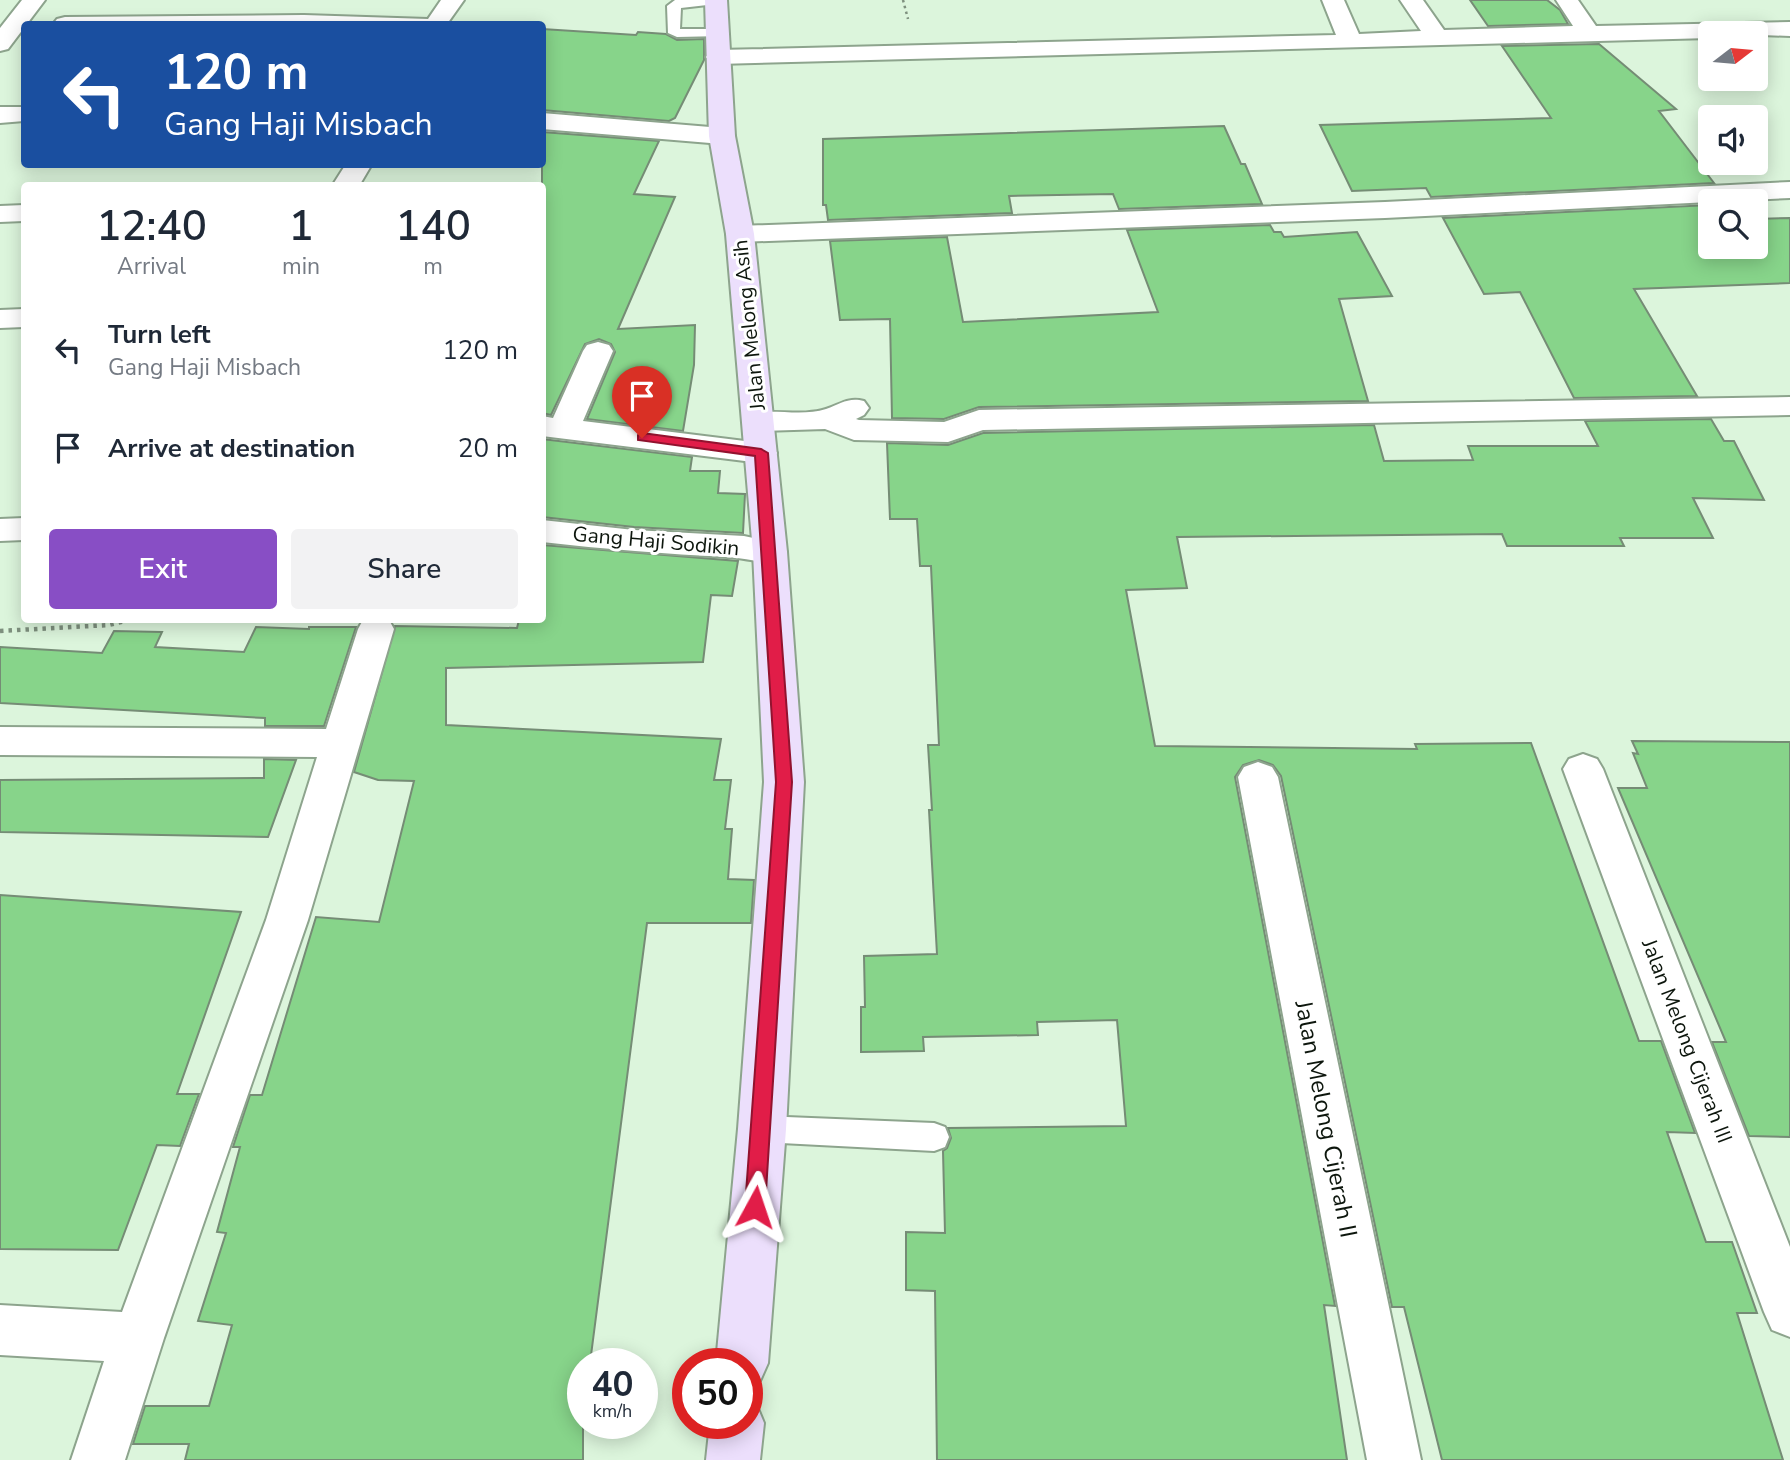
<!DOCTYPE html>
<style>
body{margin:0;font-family:"Nunito Sans",sans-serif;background:#f2f2f3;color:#1f2937;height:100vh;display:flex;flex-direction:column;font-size:26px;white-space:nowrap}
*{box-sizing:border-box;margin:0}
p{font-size:23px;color:#747a83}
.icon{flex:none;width:38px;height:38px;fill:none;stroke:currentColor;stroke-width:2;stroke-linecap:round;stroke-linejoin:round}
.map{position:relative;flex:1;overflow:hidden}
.sheet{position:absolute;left:21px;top:182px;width:525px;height:441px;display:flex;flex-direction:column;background:#fff;border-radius:7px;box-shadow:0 4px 18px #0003}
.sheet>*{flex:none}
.banner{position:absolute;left:21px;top:21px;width:525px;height:147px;border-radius:7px;box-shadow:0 4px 18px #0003;background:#1a4fa0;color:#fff;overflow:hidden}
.needle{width:46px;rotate:74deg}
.tools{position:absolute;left:1698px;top:21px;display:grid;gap:14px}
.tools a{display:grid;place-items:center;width:70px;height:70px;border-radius:7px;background:#fff;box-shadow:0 4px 18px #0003;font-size:35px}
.speed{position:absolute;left:567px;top:1348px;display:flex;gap:14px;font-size:35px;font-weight:700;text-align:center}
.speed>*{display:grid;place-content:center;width:91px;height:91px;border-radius:50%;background:#fff;box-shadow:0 4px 18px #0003;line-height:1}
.speed small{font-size:18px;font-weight:400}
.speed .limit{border:10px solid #d22;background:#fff;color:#111}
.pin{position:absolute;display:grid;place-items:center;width:60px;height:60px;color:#fff;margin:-72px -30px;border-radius:50% 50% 50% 0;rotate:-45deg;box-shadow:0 0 7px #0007}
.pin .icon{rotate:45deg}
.me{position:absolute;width:77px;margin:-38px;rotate:5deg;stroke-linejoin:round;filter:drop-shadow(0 0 5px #0008)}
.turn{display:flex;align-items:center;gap:24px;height:147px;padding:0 28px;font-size:32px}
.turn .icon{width:91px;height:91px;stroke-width:2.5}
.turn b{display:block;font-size:49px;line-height:60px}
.eta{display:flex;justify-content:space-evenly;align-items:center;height:119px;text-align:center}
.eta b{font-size:42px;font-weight:600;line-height:49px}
.action{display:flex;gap:14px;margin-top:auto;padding:14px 28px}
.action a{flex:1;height:80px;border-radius:7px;background:#884ec5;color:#fff;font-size:28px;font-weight:600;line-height:80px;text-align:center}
.action a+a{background:#f2f2f3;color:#1f2937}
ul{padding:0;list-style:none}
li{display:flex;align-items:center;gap:21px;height:98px;padding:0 28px}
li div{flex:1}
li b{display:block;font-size:26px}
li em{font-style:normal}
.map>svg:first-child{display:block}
</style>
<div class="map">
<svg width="1790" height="1460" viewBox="0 0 1790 1460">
<rect width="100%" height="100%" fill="#dcf5dc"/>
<path fill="#87d48a" stroke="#758c75" stroke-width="2" d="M1470,0H1547L1560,10L1568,24L1488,26Z
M542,29L636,35L638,32L666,34L677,40L704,39V60L675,118L669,121L542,110Z
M1599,44L1676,109L1659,111L1714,183L1431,197L1426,188L1352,191L1320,125L1551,118L1502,46Z
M1224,126L1241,164H1245L1262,204L1119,209L1113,194L1009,196L1012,213L828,220L826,205H823V139Z
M542,132L659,141L634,194L675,197L618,329L695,325L694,365L683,431L587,419L615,352L611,344L599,339L585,344L551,415L542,413Z
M1710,205V247H1755V219L1790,218V283L1634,289L1697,396L1574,398L1520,292L1484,294L1443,218Z
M1270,225L1274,232H1281L1284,237L1357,232L1392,296L1339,299L1368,401L979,407L944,419L892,418L890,319L840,320L830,241L947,237L963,322L1158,312L1127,230Z
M1711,419L1724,441H1734L1764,500L1693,498L1713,538H1620L1624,546H1507L1502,534L1177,537L1187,588L1126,590L1155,746L1417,749L1415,744L1531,743L1639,1041H1661L1695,1133L1667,1132L1706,1242H1732L1757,1313H1737L1783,1460H1442L1404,1307H1392L1281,776L1273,765L1259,760L1243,765L1235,777L1335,1306L1324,1305L1347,1460H937L935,1291L906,1290V1232L945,1233L943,1151L947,1148L951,1138L948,1128L1126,1126L1117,1020L1037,1022L1038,1035L923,1037L924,1051L861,1052V1007H865L864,956L937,954L929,810H932L928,745H939L931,566H920L917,519H890L887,443L948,445L983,433L1374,425L1384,461L1473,460L1468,446H1598L1585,421Z
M542,439L692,457L690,471H720L718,493L745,494L743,533L634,527L542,517Z
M542,545L738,561L732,596L711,595L703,662L446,668V725L721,739L714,780H731L725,829H732L728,879L754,880L751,923H647L590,1363H583V1460H185L189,1444H133L145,1406H209L232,1325L198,1321L226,1233L217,1232L240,1147H233L250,1095H262L316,917L379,922L414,781L378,780L354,772L395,626L517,628L519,620H542Z
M256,627L309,629V627H356L324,726H265V718L0,703V647L102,653L114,631L162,632L155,647L244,652Z
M1632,741L1790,742V1137L1749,1136L1712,1042H1726L1618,788H1647L1633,753L1638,754Z
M264,759L296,760L268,837L0,832V780L264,778Z
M0,895L241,912L177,1094H199L180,1146L157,1145L118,1250L0,1249Z"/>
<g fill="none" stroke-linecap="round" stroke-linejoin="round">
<defs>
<path id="lane" d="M675,0H723L716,4L681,8L680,29H717L722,30L724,33L722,36L677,37L668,33L667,6Z
M762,1116L934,1123L945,1127L949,1137L945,1147L934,1151L762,1142L751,1138L747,1129L751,1120Z"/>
<path id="street" d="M22,0H45L8,49L0,51V28Z
M441,0H464L447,24H53L57,19L65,17L304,15L428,19Z
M1322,0H1344L1359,34L1421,31L1400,0H1423L1444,30L1573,26L1556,0H1578L1596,26L1790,22V36L1710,33V38L718,64L710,62L706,57L710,52L718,50L1336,35Z
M0,107H24V121L0,123Z
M542,113L722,128L731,131L735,136L731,141L722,144L542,129Z
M346,164H372L359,186H332Z
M1790,182V198L1385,218L740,242L730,240L726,234L730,228L740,226L1385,202Z
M24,205V221L0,222V206Z
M24,309V327L0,328V310Z
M598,342L609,345L613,351L583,421L761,443L772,446L777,453L772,460L761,463L542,436V416L553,418L583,351L587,345Z
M1790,397V415L983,430L948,442L854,440L825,429L758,431L747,428L742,421L747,414C772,408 802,417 826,409C841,404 848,397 864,401L869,408L864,415L856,419L859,420L944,422L979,410Z
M24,518V540L0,541V519Z
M542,520L634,530L744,536L782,544L787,552L782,560C764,565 747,558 728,557C666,554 604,549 542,542Z
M363,620H389L394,629L308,920L164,1338L125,1460H71L104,1361L0,1355V1305L122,1312L266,920L317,757L0,755V727L326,729L358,629Z
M1583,754L1597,759L1603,769L1790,1247V1337L1772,1330L1764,1312L1563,769L1569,759Z
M1258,762L1272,767L1278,777L1421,1460H1367L1238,777L1244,767Z"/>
<path id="secondary" d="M705,0H727L735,136L754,234L787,552L804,782L786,1129L768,1363L760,1381L747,1387V1363H716L738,1129L764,782L753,552L726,234L709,136Z
M747,1401L756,1404L764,1423L760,1460H706L710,1423H747Z"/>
</defs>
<use href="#lane" stroke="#8da48d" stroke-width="4"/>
<use href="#street" stroke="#8da48d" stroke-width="4"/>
<use href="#secondary" stroke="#8da48d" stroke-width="4"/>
<path stroke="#7e907e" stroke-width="2.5" stroke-dasharray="2.5 3.5" stroke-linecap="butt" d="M903,0L908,19"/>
<path stroke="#7e907e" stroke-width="4.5" stroke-dasharray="3.5 5" stroke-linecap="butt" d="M0,631L109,625L129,620"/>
<use href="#lane" fill="#fff" fill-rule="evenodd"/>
<use href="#street" fill="#fff" fill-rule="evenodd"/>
<use href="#secondary" fill="#ecdffc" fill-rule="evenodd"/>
</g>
<path fill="#e11d48" stroke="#92132f" stroke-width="2" d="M642,433L761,449L768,453L792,782L765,1207L762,1214L755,1216L748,1214L745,1207L776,782L755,456L638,440V435Z"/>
<g text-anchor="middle" stroke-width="6" stroke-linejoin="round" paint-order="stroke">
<g font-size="21" fill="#0d160d" stroke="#fff">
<text transform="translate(749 325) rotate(-96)" y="7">Jalan Melong Asih</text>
<text transform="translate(656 541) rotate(5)" y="7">Gang Haji Sodikin</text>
<text transform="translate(1687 1041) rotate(69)" y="7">Jalan Melong Cijerah III</text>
</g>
<g font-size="24" fill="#0d160d" stroke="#fff">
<text transform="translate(1326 1119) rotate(79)" y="8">Jalan Melong Cijerah II</text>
</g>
</g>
</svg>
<div class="tools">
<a><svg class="needle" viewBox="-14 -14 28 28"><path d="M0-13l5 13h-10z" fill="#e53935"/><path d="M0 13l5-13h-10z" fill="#747a83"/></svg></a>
<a><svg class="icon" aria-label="sound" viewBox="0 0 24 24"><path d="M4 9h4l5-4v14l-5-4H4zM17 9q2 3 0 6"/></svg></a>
<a><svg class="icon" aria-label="search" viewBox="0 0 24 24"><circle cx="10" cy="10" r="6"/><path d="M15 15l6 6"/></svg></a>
</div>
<div class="speed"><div>40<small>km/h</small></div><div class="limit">50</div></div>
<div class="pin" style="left:642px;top:438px;background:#d93025"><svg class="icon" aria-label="arrive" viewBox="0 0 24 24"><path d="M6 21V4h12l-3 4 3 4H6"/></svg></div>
<svg class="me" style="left:755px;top:1207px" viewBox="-20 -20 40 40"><path d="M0-17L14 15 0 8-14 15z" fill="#e11d48" stroke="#fff" stroke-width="4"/></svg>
<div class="banner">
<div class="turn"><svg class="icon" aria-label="left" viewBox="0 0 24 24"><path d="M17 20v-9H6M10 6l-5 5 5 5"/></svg><div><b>120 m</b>Gang Haji Misbach</div></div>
</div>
<section class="sheet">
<div class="eta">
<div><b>12:40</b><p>Arrival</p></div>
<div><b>1</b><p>min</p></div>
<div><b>140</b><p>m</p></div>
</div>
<ul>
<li><svg class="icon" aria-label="left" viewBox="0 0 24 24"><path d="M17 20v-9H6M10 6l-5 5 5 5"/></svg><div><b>Turn left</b><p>Gang Haji Misbach</p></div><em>120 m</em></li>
<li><svg class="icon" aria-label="arrive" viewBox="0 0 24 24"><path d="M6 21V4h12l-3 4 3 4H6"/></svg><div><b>Arrive at destination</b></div><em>20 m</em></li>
</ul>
<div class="action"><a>Exit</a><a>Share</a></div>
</section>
</div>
